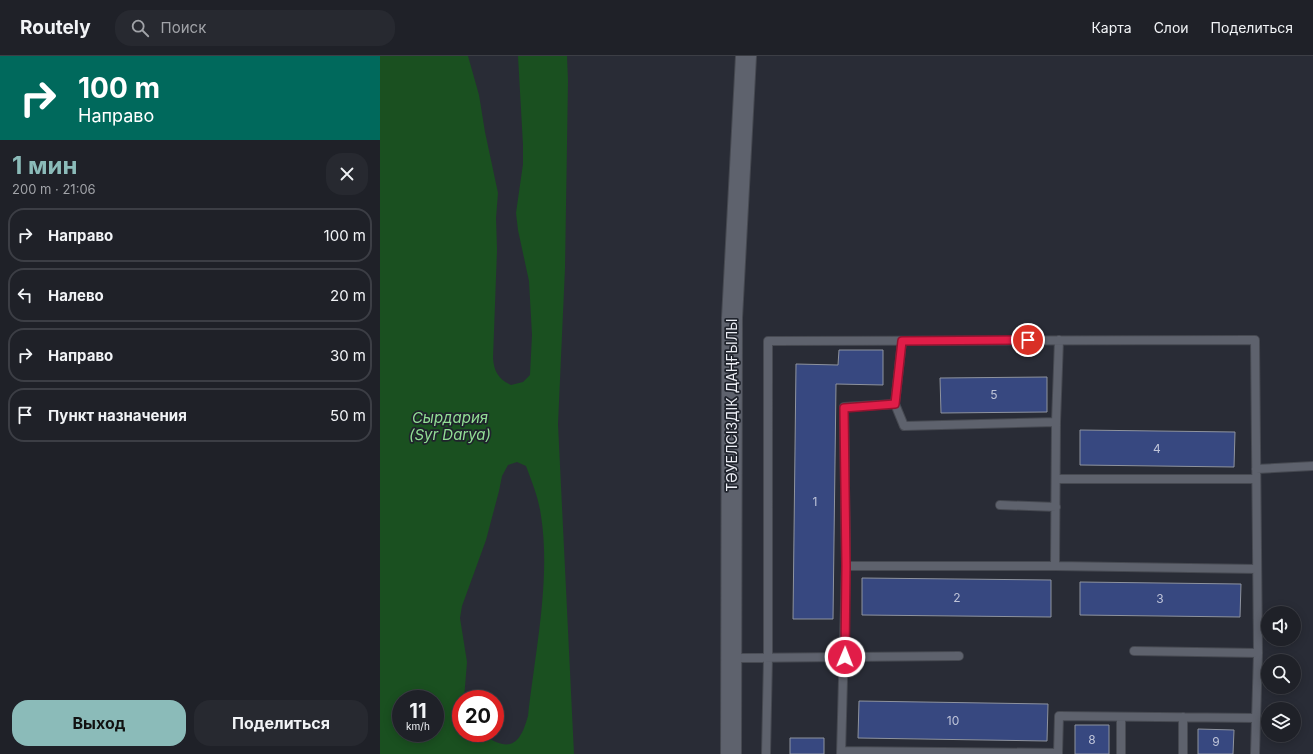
<!DOCTYPE html>
<html lang="ru">
<meta charset="utf-8">
<style>
body{margin:0;font-family:Inter,sans-serif;background:#272930;color:#f1f3f6;height:100vh;display:flex;flex-direction:column;font-size:15px;white-space:nowrap}
*{box-sizing:border-box;margin:0}
p{font-size:13px;color:#a1a3a8}
.icon{flex:none;width:22px;height:22px;fill:none;stroke:currentColor;stroke-width:2;stroke-linecap:round;stroke-linejoin:round}
.map{position:relative;flex:1;overflow:hidden}
.panel{display:flex;flex-direction:column;background:#1f2128;width:380px}
.panel>*{flex:none}
.top-card{background:#00695c;color:#fff;overflow:hidden}
.controls{position:absolute;left:881px;top:550px;display:grid;gap:8px}
.controls a{display:grid;place-items:center;width:40px;height:40px;border-radius:50%;background:#1f2128;box-shadow:0 2px 10px #0003,0 0 0 1px #3c3e45;font-size:20px}
.speed{position:absolute;left:12px;top:634px;display:flex;gap:8px;font-size:20px;font-weight:700;text-align:center}
.speed>*{display:grid;place-content:center;width:52px;height:52px;border-radius:50%;background:#1f2128;box-shadow:0 2px 10px #0003,0 0 0 1px #3c3e45;line-height:1}
.speed small{font-size:10px;font-weight:400}
.speed .limit{border:6px solid #d22;background:#fff;color:#111}
.pin{position:absolute;display:grid;place-items:center;width:34px;height:34px;color:#fff;margin:-17px;border:2px solid #fff;border-radius:50%;box-shadow:0 1px 4px #0007}
.me{position:absolute;width:44px;margin:-22px;rotate:1deg;stroke-linejoin:round;filter:drop-shadow(0 0 3px #0008)}
.turn{display:flex;align-items:center;gap:14px;height:84px;padding:0 12px;font-size:18px}
.turn .icon{width:52px;height:52px;stroke-width:2.5}
.turn b{display:block;font-size:28px;line-height:34px}
.round{display:grid;place-items:center;flex:none;width:42px;height:42px;border-radius:16px;background:#272930}
.summary{display:flex;align-items:center;justify-content:space-between;height:68px;padding:0 12px}
h1{font-size:24px;font-weight:700;line-height:30px;color:#8bbbb9}
.primary-button{display:flex;gap:8px;margin-top:auto;padding:8px 12px}
.primary-button a{flex:1;height:46px;border-radius:16px;background:#8bbbb9;color:#111;font-size:16px;font-weight:700;line-height:46px;text-align:center}
.primary-button a+a{background:#272930;color:#f1f3f6}
ul{padding:0;list-style:none}
li{display:flex;align-items:center;gap:12px;height:54px;margin:0 8px 6px;padding:0 4px;border:2px solid #3c3e45;border-radius:16px}
li div{flex:1}
li b{display:block;font-size:15px}
li em{font-style:normal}
header{display:flex;align-items:center;gap:24px;box-sizing:border-box;height:56px;padding:0 20px;background:#1f2128;border-bottom:1px solid #3c3e45}
header strong{font-size:19px}
nav{display:flex;gap:22px;margin-inline-start:auto;font-size:14px}
.search{width:280px;height:36px;background:#272930;display:flex;align-items:center;gap:10px;box-sizing:border-box;padding:0 14px;border-radius:16px;color:#a1a3a8;font-size:15px}
main{display:flex;flex:1;min-height:0}
.map>svg:first-child{display:block}
</style>
<header>
<strong>Routely</strong>
<div class="search"><svg class="icon" aria-label="search" viewBox="0 0 24 24"><circle cx="10" cy="10" r="6"/><path d="M15 15l6 6"/></svg>Поиск</div>
<nav><a>Карта</a><a>Слои</a><a>Поделиться</a></nav>
</header>
<main>
<section class="panel">
<div class="top-card">
<div class="turn"><svg class="icon" aria-label="right" viewBox="0 0 24 24"><path d="M7 20v-9h11M14 6l5 5-5 5"/></svg><div><b>100 m</b>Направо</div></div>
</div>
<div class="summary"><div><h1>1 мин</h1><p>200 m · 21:06</p></div><a class="round"><svg class="icon" aria-label="close" viewBox="0 0 24 24"><path d="M6 6l12 12M18 6L6 18"/></svg></a></div>
<ul>
<li><svg class="icon" aria-label="right" viewBox="0 0 24 24"><path d="M7 20v-9h11M14 6l5 5-5 5"/></svg><div><b>Направо</b></div><em>100 m</em></li>
<li><svg class="icon" aria-label="left" viewBox="0 0 24 24"><path d="M17 20v-9H6M10 6l-5 5 5 5"/></svg><div><b>Налево</b></div><em>20 m</em></li>
<li><svg class="icon" aria-label="right" viewBox="0 0 24 24"><path d="M7 20v-9h11M14 6l5 5-5 5"/></svg><div><b>Направо</b></div><em>30 m</em></li>
<li><svg class="icon" aria-label="arrive" viewBox="0 0 24 24"><path d="M6 21V4h12l-3 4 3 4H6"/></svg><div><b>Пункт назначения</b></div><em>50 m</em></li>
</ul>
<div class="primary-button"><a>Выход</a><a>Поделиться</a></div>
</section>
<div class="map">
<svg width="933" height="698" viewBox="0 0 933 698">
<rect width="100%" height="100%" fill="#292c36"/>
<path fill="#1a5020" fill-rule="evenodd" d="M0,0H88L99,39L105,76L118,137L116,162L117,194L113,302C114,315 118,323 131,329L143,326L150,319L152,279L149,225L138,174L136,157L143,108V89L138,0H187L188,25L185,212L178,368L194,698H0ZM137,406L146,410C152,426 159,443 161,460C171,522 155,597 148,660C143,677 137,695 116,686C111,684 107,680 103,678C98,675 87,677 81,677V643H84L87,606L80,562L82,550L106,484L119,435L122,420L128,409ZM21,643H55V677H21Z"/>
<path fill="#374880" stroke="#8e939e" d="M459,294H503V329L456,328L453,563H413L416,308L458,309Z
M667,321V356L561,357L560,322Z
M700,374L855,376L854,411L700,409Z
M482,522L671,524V561L482,559Z
M700,526L861,528L860,561L700,559Z
M894,553H910V557H894Z
M893,583H909V588L893,587Z
M479,645L668,648L667,685L478,682Z
M695,669H729V698H695Z
M818,673L854,674L853,698H818Z
M410,682H444V698H410Z"/>
<g fill="none" stroke-linecap="round" stroke-linejoin="round">
<defs>
<path id="service" d="M515,348L524,370L676,366L679,284
M876,413L933,410
M677,423H876
M620,449L676,451
M466,510H675L676,366
M675,510L877,513
M754,595L878,597
M351,602L579,600
M461,695L678,697
M386,698L388,602V285L875,284L878,597L875,698
M461,698L466,510L464,351L515,348L522,285
M678,698L679,660L876,662
M741,698V661
M803,698V661"/>
<path id="tertiary" d="M351,698L352,262L366,0"/>
</defs>
<use href="#service" stroke="#464951" stroke-width="10"/>
<use href="#tertiary" stroke="#464951" stroke-width="22"/>
<use href="#service" stroke="#5e626d" stroke-width="8"/>
<use href="#tertiary" stroke="#5e626d" stroke-width="20"/>
</g>
<g fill="none" stroke-linecap="round" stroke-linejoin="round">
<defs>
<path id="route" d="M465,601L466,510L464,352L515,348L522,285L648,284"/>
</defs>
<use href="#route" stroke="#92132f" stroke-width="10"/>
<use href="#route" stroke="#e11d48" stroke-width="7"/>
</g>
<g text-anchor="middle" stroke-width="3.5" stroke-linejoin="round" paint-order="stroke">
<g font-size="12" fill="#bfc4d8">
<text x="614" y="343">5</text>
<text x="777" y="397">4</text>
<text x="435" y="450">1</text>
<text x="577" y="546">2</text>
<text x="780" y="547">3</text>
<text x="573" y="669">10</text>
<text x="712" y="688">8</text>
<text x="836" y="690">9</text>
</g>
<g font-size="14" fill="#eceef5" stroke="#1f232c">
<text transform="translate(352 349) rotate(-90)" y="5">ТӘУЕЛСІЗДІК ДАҢҒЫЛЫ</text>
</g>
<g font-size="15" font-style="italic" fill="#92de95" stroke="#1f232c">
<text x="70" y="367">Сырдария<tspan x="70" dy="17">(Syr Darya)</tspan></text>
</g>
</g>
</svg>
<div class="controls">
<a><svg class="icon" aria-label="sound" viewBox="0 0 24 24"><path d="M4 9h4l5-4v14l-5-4H4zM17 9q2 3 0 6"/></svg></a>
<a><svg class="icon" aria-label="search" viewBox="0 0 24 24"><circle cx="10" cy="10" r="6"/><path d="M15 15l6 6"/></svg></a>
<a><svg class="icon" aria-label="layers" viewBox="0 0 24 24"><path d="M12 4l9 5-9 5-9-5zM3 14l9 5 9-5"/></svg></a>
</div>
<div class="speed"><div>11<small>km/h</small></div><div class="limit">20</div></div>
<div class="pin" style="left:648px;top:284px;background:#d93025"><svg class="icon" aria-label="arrive" viewBox="0 0 24 24"><path d="M6 21V4h12l-3 4 3 4H6"/></svg></div>
<svg class="me" style="left:465px;top:601px" viewBox="-20 -20 40 40"><circle r="17" fill="#e11d48" stroke="#fff" stroke-width="3"/><path d="M0-11L8 9 0 5-8 9z" fill="#fff"/></svg>
</div>
</main>
